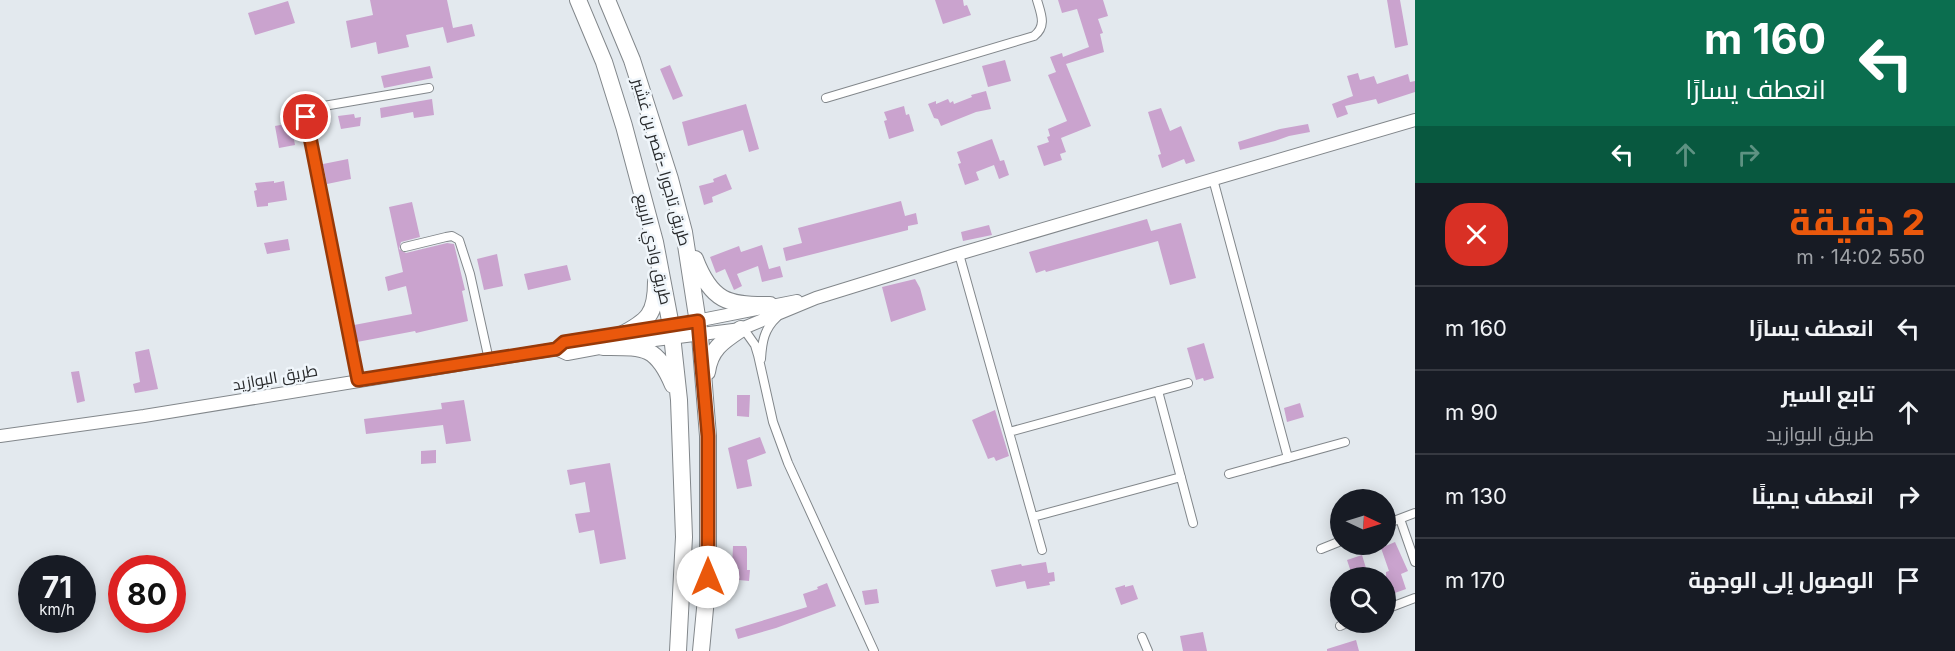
<!DOCTYPE html>
<html lang="ar">
<meta charset="utf-8">
<style>
body{margin:0;font-family:Inter,Cairo,sans-serif;background:#242831;color:#f1f3f6;direction:rtl;height:100vh;display:flex;flex-direction:column;font-size:22px;white-space:nowrap}
*{box-sizing:border-box;margin:0}
p{font-size:20px;color:#9ea1a6}
.icon{flex:none;width:33px;height:33px;fill:none;stroke:currentColor;stroke-width:2;stroke-linecap:round;stroke-linejoin:round}
.map{position:relative;flex:1;overflow:hidden;direction:ltr}
.drawer{display:flex;flex-direction:column;background:#171b24;width:540px}
.drawer>*{flex:none}
.banner{background:#0b6e4f;color:#fff;overflow:hidden}
.needle{width:39px;rotate:94deg}
.controls{position:absolute;left:1330px;top:489px;display:grid;gap:12px}
.controls a{display:grid;place-items:center;width:66px;height:66px;border-radius:50%;background:#171b24;box-shadow:0 3px 15px #0003;font-size:30px}
.speed{position:absolute;left:18px;top:555px;display:flex;gap:12px;font-size:30px;font-weight:700;text-align:center}
.speed>*{display:grid;place-content:center;width:78px;height:78px;border-radius:50%;background:#171b24;box-shadow:0 3px 15px #0003;line-height:1}
.speed small{font-size:15px;font-weight:400}
.speed .limit{border:9px solid #d22;background:#fff;color:#111}
.pin{position:absolute;display:grid;place-items:center;width:51px;height:51px;color:#fff;margin:-26px;border:3px solid #fff;border-radius:50%;box-shadow:0 2px 6px #0007}
.me{position:absolute;width:66px;margin:-33px;rotate:0deg;stroke-linejoin:round;filter:drop-shadow(0 0 4px #0008)}
.turn{display:flex;align-items:center;gap:21px;height:126px;padding:0 30px;font-size:27px}
.turn .icon{width:78px;height:78px;stroke-width:2.5}
.turn b{display:block;font-size:42px;line-height:51px}
.lanes{display:flex;align-items:center;height:57px;padding:0 30px;background:#0003;justify-content:center;gap:30px;direction:ltr}
.lanes .off{opacity:.35}
.round{display:grid;place-items:center;flex:none;width:63px;height:63px;border-radius:24px;background:#242831}
.head{display:flex;align-items:center;justify-content:space-between;height:102px;padding:0 30px}
h1{font-size:36px;font-weight:800;line-height:45px;color:#ea580c}
ul{padding:0;list-style:none}
li{display:flex;align-items:center;gap:18px;height:84px;padding:0 30px;border-top:2px solid #363941}
li div{flex:1}
li b{display:block;font-size:22px}
li em{font-style:normal}
main{display:flex;flex:1;min-height:0}
.map>svg:first-child{display:block}
</style>
<main>
<section class="drawer">
<div class="banner">
<div class="turn"><svg class="icon" aria-label="left" viewBox="0 0 24 24"><path d="M17 20v-9H6M10 6l-5 5 5 5"/></svg><div><b>160 m</b>انعطف يسارًا</div></div>
<div class="lanes"><svg class="icon" aria-label="left" viewBox="0 0 24 24"><path d="M17 20v-9H6M10 6l-5 5 5 5"/></svg><svg class="icon off" aria-label="ahead" viewBox="0 0 24 24"><path d="M12 20V5M6 11l6-6 6 6"/></svg><svg class="icon off" aria-label="right" viewBox="0 0 24 24"><path d="M7 20v-9h11M14 6l5 5-5 5"/></svg></div>
</div>
<div class="head"><div><h1>2 دقيقة</h1><p>550 m · 14:02</p></div><a class="round" style="background:#d93025;color:#fff"><svg class="icon" aria-label="close" viewBox="0 0 24 24"><path d="M6 6l12 12M18 6L6 18"/></svg></a></div>
<ul>
<li><svg class="icon" aria-label="left" viewBox="0 0 24 24"><path d="M17 20v-9H6M10 6l-5 5 5 5"/></svg><div><b>انعطف يسارًا</b></div><em>160 m</em></li>
<li><svg class="icon" aria-label="ahead" viewBox="0 0 24 24"><path d="M12 20V5M6 11l6-6 6 6"/></svg><div><b>تابع السير</b><p>طريق البوازيد</p></div><em>90 m</em></li>
<li><svg class="icon" aria-label="right" viewBox="0 0 24 24"><path d="M7 20v-9h11M14 6l5 5-5 5"/></svg><div><b>انعطف يمينًا</b></div><em>130 m</em></li>
<li><svg class="icon" aria-label="arrive" viewBox="0 0 24 24"><path d="M6 21V4h12l-3 4 3 4H6"/></svg><div><b>الوصول إلى الوجهة</b></div><em>170 m</em></li>
</ul>
</section>
<div class="map">
<svg width="1415" height="651" viewBox="0 0 1415 651">
<rect width="100%" height="100%" fill="#e3e9ee"/>
<path fill="#caa3ce" d="M370,0H447L453,28L472,24L475,36L447,43L443,27L406,35L409,47L378,54L376,42L351,48L346,21L373,15Z
M935,0H963L964,6L967,5L971,15L943,24Z
M1058,0H1103L1108,16L1098,19L1103,33L1100,34L1104,52L1066,64L1091,126L1061,138L1066,152L1060,154L1062,160L1044,166L1037,146L1049,142L1047,137L1050,136L1048,129L1067,121L1048,75L1056,72L1050,57L1062,53L1063,57L1089,47L1077,9L1062,13Z
M1387,0H1400L1408,45L1395,48Z
M288,1L295,23L255,35L248,13Z
M1005,60L1011,81L988,87L982,66Z
M670,65L683,96L673,100L660,69Z
M430,66L433,78L384,88L381,76Z
M1358,73L1360,80L1374,76L1377,84L1408,74L1410,82L1415,81V92L1378,104L1376,99L1345,106L1348,114L1337,118L1332,104L1353,96L1347,76Z
M986,91L991,109L976,112L941,126L938,119L934,118L928,104L936,101V104L948,99L950,103L953,101L954,104L972,97L971,95Z
M432,99L434,115L414,118L413,112L381,118L380,108Z
M746,104L759,149L749,152L743,130L688,146L682,122Z
M904,106L906,115L909,114L914,131L889,139L884,121L887,120L884,112Z
M1161,108L1170,131L1181,126L1195,161L1186,164L1184,159L1162,168L1158,155L1161,154L1148,112Z
M354,114L355,118L361,117L360,126L341,129L338,116Z
M291,123L295,145L279,148L275,126Z
M1308,124L1310,132L1289,136L1275,141L1240,150L1238,142L1280,129Z
M992,139L1000,161L1004,160L1009,175L999,179L994,165L976,172L979,180L965,185L958,164L961,163L957,152Z
M348,159L351,179L327,184L323,164Z
M726,174L732,189L712,197L713,202L704,205L699,186L714,182L713,179Z
M274,181V183L284,181L287,200L268,203V206L257,207L254,191L257,190L255,183Z
M901,201L905,216L916,213L918,224L908,226V230L786,261L783,248L802,243L798,228Z
M412,202L420,237L401,242L399,249L406,253L447,243L454,244L465,290L462,291L468,321L416,333L415,331L357,342L354,325L412,314L406,286L388,291L385,277L403,272L389,207Z
M1147,219L1151,231L1181,223L1196,278L1170,285L1158,241L1046,272L1045,270L1036,273L1029,252Z
M989,225L992,235L963,241L961,232Z
M288,239L290,250L267,254L264,243Z
M762,245L769,269L780,266L783,277L762,282L758,266L737,274L742,286L734,290L725,269L716,273L710,257L739,246L741,252Z
M497,254L503,286L484,290L477,259Z
M567,265L571,280L528,290L524,274Z
M915,279L920,288L926,310L891,322L882,287Z
M1204,343L1214,378L1204,381L1203,378L1196,380L1187,348Z
M149,349L158,389L135,393L133,384L140,382L135,352Z
M79,371L85,401L77,403L71,372Z
M737,395H750L749,417L737,416Z
M464,400L471,441L446,444L443,425L366,434L364,419L442,409L441,403Z
M1300,403L1304,417L1287,422L1284,408Z
M995,410L1009,456L996,461L994,457L988,459L972,420Z
M760,437L766,453L747,460L752,486L737,489L728,448Z
M436,450V463L421,464V451Z
M610,463L626,559L600,564L594,530L579,533L575,514L590,512L585,482L570,485L567,470Z
M1395,542L1408,571L1401,574L1406,589L1392,594L1390,586L1386,588V572L1389,571L1381,548Z
M733,546H746L747,549V570H750L749,581L739,580V569H732Z
M1362,555L1369,578H1353L1347,560Z
M1046,562L1048,573L1054,572L1055,581L1049,582L1050,585L1027,589L1025,581L996,587L991,570L1021,564L1022,566Z
M827,583L836,606L776,628L738,639L735,629L807,607L803,594L818,589L817,587Z
M1125,585V587L1133,585L1138,599L1121,605L1115,588Z
M877,589L879,603L865,605L862,591Z
M1203,632L1207,651H1183L1180,636Z
M1356,640L1359,651H1327V649Z"/>
<g fill="none" stroke-linecap="round" stroke-linejoin="round">
<defs>
<path id="street" d="M826,98L1034,36C1047,26 1041,14 1037,0
M1213,179L1288,458
M405,247L446,237L452,236L459,240L470,274L489,360
M959,254L1042,550
M743,328L755,345L758,355L773,422L788,463L874,651
M761,359C762,342 764,329 777,317
M358,380L307,115L312,108L429,88
M1158,391L1193,523
M1009,432L1188,383
M1229,474L1345,442
M1033,517L1181,477
M1400,519L1415,562
M1386,524L1415,513
M1321,549L1341,541
M1386,609L1415,598
M1340,626L1349,622
M1142,637L1148,651"/>
<path id="secondary" d="M631,343L741,329L816,298L955,255L1415,120
M556,349L567,354L610,346
M556,349L565,342L671,326L797,301
M0,436L144,416L556,349"/>
<path id="highway" d="M578,0L604,62L624,126L655,242L671,326L679,400L684,537L678,651
M607,0L632,60L670,179L684,232L700,336L708,436V577L701,651
M695,259C711,301 728,306 770,305
M621,335C648,321 656,314 656,282
M603,347C644,347 656,345 673,385
M707,372C710,349 723,341 741,329"/>
</defs>
<use href="#street" stroke="#82878b" stroke-width="10"/>
<use href="#secondary" stroke="#82878b" stroke-width="14"/>
<use href="#highway" stroke="#82878b" stroke-width="18"/>
<use href="#street" stroke="#fff" stroke-width="8"/>
<use href="#secondary" stroke="#fff" stroke-width="12"/>
<use href="#highway" stroke="#fff" stroke-width="16"/>
</g>
<g fill="none" stroke-linecap="round" stroke-linejoin="round">
<defs>
<path id="route" d="M306,117L358,380L556,349L564,342L698,321L708,436V577"/>
</defs>
<use href="#route" stroke="#983908" stroke-width="15"/>
<use href="#route" stroke="#ea580c" stroke-width="10"/>
</g>
<g text-anchor="middle" stroke-width="5" stroke-linejoin="round" paint-order="stroke">
<g font-size="16" fill="#27292b" stroke="#f0f6fb">
<text transform="translate(662 162) rotate(74)" y="6">طريق تاجورا -قصر بن غشير</text>
<text transform="translate(654 249) rotate(77)" y="6">طريق وادي الربيع</text>
<text transform="translate(275 377) rotate(-10)" y="6">طريق البوازيد</text>
</g>
</g>
</svg>
<div class="controls">
<a><svg class="needle" viewBox="-14 -14 28 28"><path d="M0-13l5 13h-10z" fill="#e53935"/><path d="M0 13l5-13h-10z" fill="#9ea1a6"/></svg></a>
<a><svg class="icon" aria-label="search" viewBox="0 0 24 24"><circle cx="10" cy="10" r="6"/><path d="M15 15l6 6"/></svg></a>
</div>
<div class="speed"><div>71<small>km/h</small></div><div class="limit">80</div></div>
<div class="pin" style="left:306px;top:117px;background:#d93025"><svg class="icon" aria-label="arrive" viewBox="0 0 24 24"><path d="M6 21V4h12l-3 4 3 4H6"/></svg></div>
<svg class="me" style="left:708px;top:577px" viewBox="-20 -20 40 40"><circle r="19" fill="#fff"/><path d="M0-13L10 11 0 6-10 11z" fill="#ea580c"/></svg>
</div>
</main>
